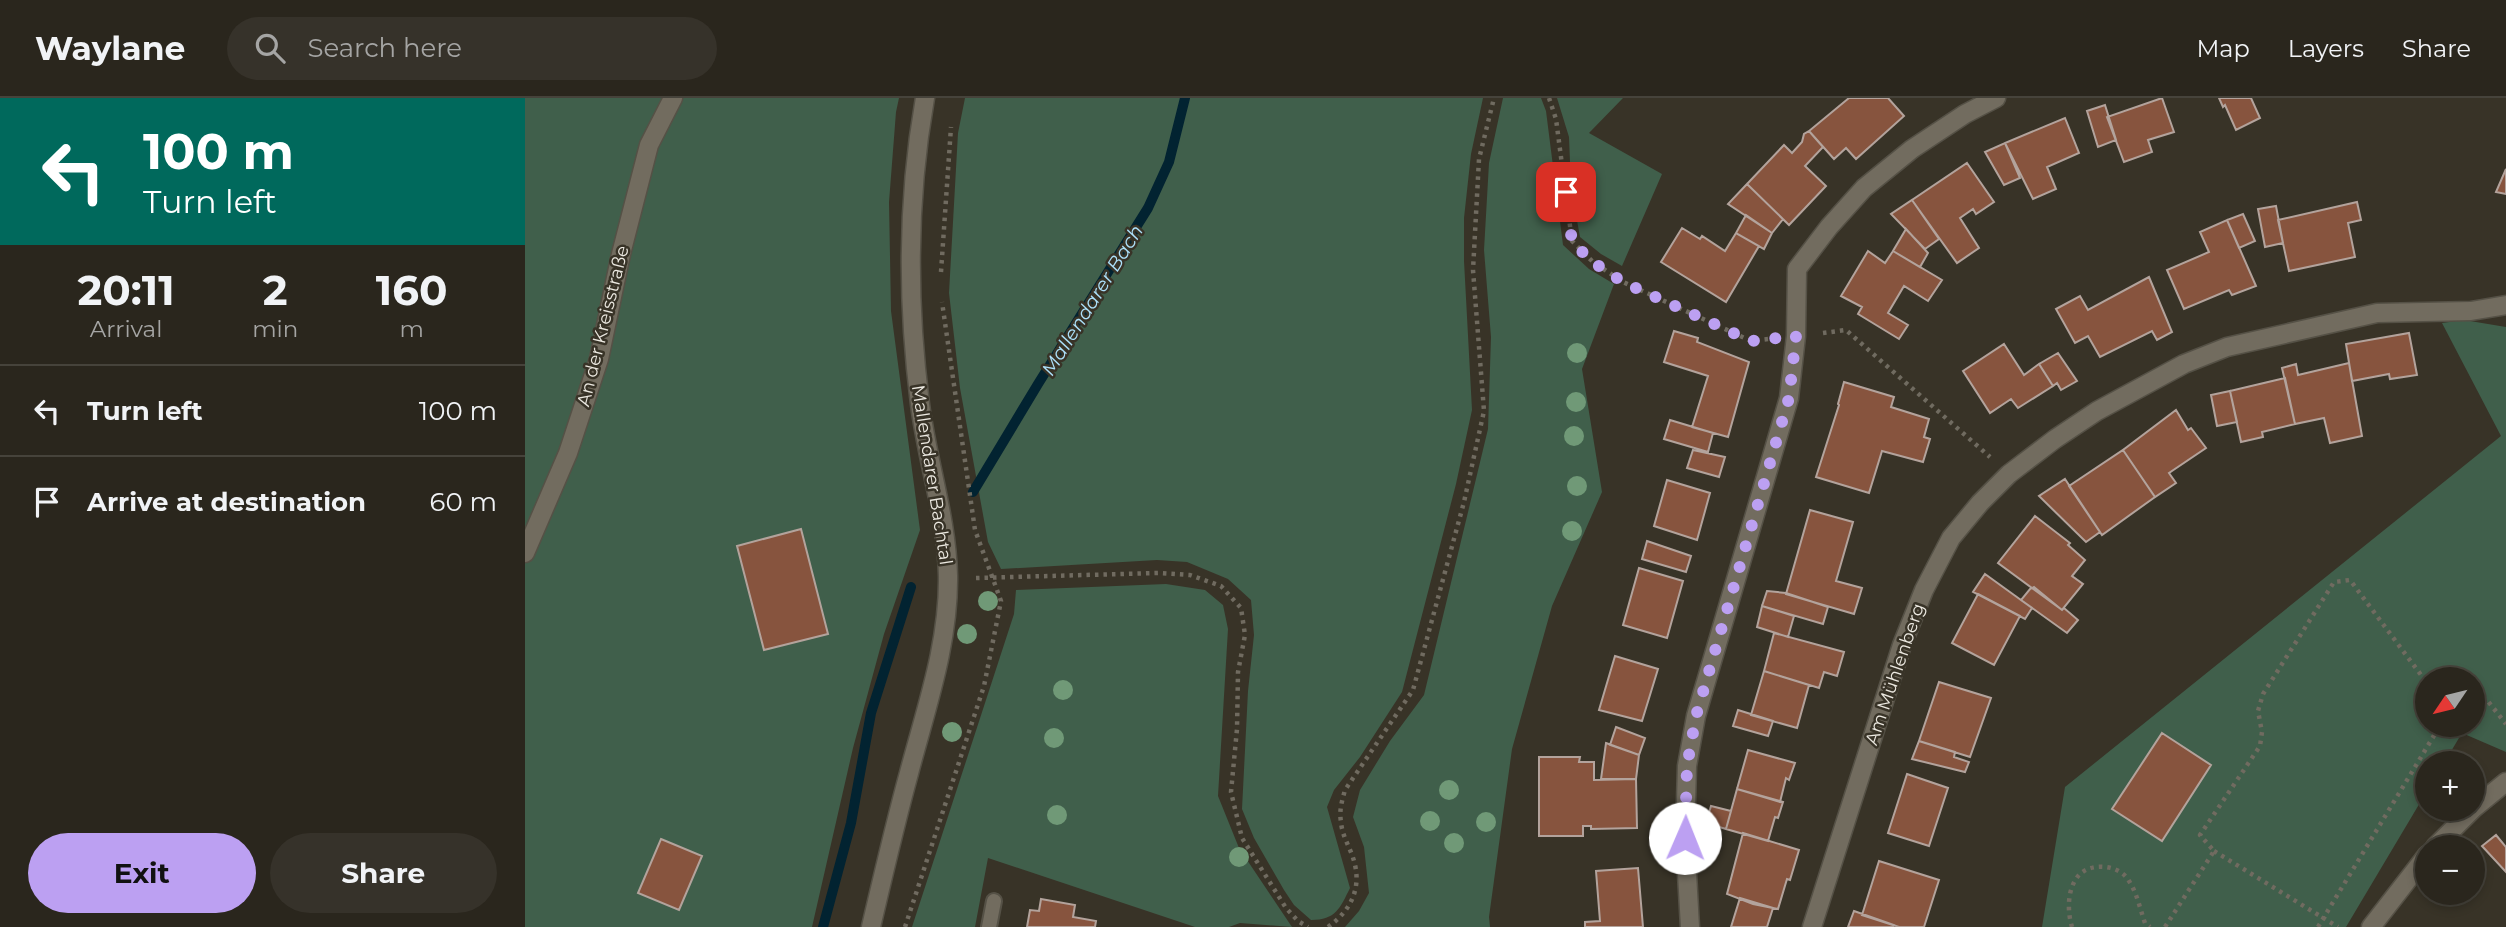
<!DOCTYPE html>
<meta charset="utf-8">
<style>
body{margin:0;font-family:Montserrat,sans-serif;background:#36322a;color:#f1f3f6;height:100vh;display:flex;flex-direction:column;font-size:26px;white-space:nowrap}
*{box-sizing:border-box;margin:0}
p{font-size:23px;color:#a5a5a4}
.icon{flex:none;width:38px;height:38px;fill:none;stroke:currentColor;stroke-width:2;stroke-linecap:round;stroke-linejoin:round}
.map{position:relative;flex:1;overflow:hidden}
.sheet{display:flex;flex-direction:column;background:#2a261d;width:525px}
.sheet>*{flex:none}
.hud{background:#00695c;color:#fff;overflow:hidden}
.needle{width:46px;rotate:235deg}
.controls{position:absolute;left:1890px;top:569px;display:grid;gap:14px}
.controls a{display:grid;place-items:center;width:70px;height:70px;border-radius:50%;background:#2a261d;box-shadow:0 4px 10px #0003,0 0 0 2px #46433b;font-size:35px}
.pin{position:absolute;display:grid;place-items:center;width:60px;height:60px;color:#fff;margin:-30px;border-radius:14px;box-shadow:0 4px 10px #0006}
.me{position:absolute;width:77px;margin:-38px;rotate:1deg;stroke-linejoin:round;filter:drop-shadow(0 0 5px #0008)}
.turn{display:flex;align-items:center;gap:24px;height:147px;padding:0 28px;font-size:32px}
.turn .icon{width:91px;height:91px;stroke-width:2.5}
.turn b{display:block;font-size:49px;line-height:60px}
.eta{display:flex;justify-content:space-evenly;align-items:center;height:119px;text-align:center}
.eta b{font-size:42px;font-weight:700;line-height:49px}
.primary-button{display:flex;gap:14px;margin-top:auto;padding:14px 28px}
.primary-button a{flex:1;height:80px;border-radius:42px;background:#bca0f2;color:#111;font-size:28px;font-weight:700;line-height:80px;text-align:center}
.primary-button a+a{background:#36322a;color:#f1f3f6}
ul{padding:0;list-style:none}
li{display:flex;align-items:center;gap:21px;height:91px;padding:0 28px;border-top:2px solid #46433b}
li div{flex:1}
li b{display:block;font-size:26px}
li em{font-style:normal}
header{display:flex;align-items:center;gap:42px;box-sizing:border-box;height:98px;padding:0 35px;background:#2a261d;border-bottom:2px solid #46433b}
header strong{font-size:33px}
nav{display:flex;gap:38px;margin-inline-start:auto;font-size:24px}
.search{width:490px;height:63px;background:#36322a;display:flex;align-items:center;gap:18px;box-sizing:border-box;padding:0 24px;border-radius:38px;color:#a5a5a4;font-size:26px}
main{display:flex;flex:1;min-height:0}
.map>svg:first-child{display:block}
</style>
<header>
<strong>Waylane</strong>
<div class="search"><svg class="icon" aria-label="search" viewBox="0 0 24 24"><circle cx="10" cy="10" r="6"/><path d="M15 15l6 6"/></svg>Search here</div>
<nav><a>Map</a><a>Layers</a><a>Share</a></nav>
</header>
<main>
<section class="sheet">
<div class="hud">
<div class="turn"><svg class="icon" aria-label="left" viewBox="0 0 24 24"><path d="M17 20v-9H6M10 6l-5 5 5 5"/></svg><div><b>100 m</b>Turn left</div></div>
</div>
<div class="eta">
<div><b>20:11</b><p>Arrival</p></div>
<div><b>2</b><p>min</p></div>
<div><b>160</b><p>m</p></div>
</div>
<ul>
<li><svg class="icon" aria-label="left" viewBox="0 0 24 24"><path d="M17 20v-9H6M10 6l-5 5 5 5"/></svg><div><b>Turn left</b></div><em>100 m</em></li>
<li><svg class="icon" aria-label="arrive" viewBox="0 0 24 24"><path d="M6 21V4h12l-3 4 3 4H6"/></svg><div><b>Arrive at destination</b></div><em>60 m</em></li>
</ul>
<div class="primary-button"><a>Exit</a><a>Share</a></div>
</section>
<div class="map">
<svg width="1981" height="829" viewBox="0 0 1981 829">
<rect width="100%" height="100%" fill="#383327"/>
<path fill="#405f4b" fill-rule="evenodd" d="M0,0H374L371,14L364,104L366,213L395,432L359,536L328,650L287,829H0Z
M440,0H958L946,56L939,120V163L947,312L931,386L877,594L835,659L809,692L802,709L825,790C815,810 811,822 786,822L769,807L759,792L729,740L717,711L723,593L729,537L726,502L703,481L662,464L632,462L476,471L463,444L435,290L424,195L433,35Z
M978,0H1016L1021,13L1038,147L1064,171L1089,186L1057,271L1077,394L1027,508L987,651L964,819L965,829H820L834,813L844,795L839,749L828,719L835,692L865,643L899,597L963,331L966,239L959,152L964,65Z
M1032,0H1098L1064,35L1137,76L1097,168L1076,156L1055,139L1046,89L1044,39Z
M1939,222L1981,229V654L1937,635L1919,665H1902V693L1821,829H1517L1540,689L1976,338L1917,225ZM1902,581H1948V626H1902Z
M641,486L680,492L698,507L703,531L693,698L714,750L767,829L715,825L704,829H670L463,760L450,829H387L489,516L491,492Z"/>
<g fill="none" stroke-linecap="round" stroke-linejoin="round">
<path stroke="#022331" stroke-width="10" d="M448,394L513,286L623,110L644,64L660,0
M298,829L326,725L346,615L386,489"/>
</g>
<path fill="#87543e" stroke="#b3a39c" stroke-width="2" d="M1324,0H1363L1379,18L1331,61L1321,50L1309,61L1284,33Z
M1637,0L1649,34L1623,42L1627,54L1599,64L1582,19Z
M1694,0H1726L1735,20L1711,32L1700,7L1698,9Z
M1580,7L1591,42L1573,49L1562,13Z
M1540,20L1554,55L1522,69L1531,91L1508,101L1480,45Z
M1284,33L1298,49L1280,68L1301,88L1264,127L1222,86L1259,47L1267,55L1277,44L1279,36Z
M1480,45L1495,80L1479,87L1460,54Z
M1442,65L1469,104L1451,116L1448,111L1435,120L1454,150L1432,165L1387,102Z
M1981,71V96L1971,94Z
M1222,86L1258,121L1247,135L1203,106Z
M1387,102L1414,141L1400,151L1366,116Z
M1832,104L1836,122L1823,125L1830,159L1764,173L1753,122Z
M1751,108L1758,145L1740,149L1733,111Z
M1718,116L1730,143L1714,150L1702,122Z
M1221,117L1247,135L1239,151L1211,135Z
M1702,122L1731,188L1707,197L1704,192L1659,211L1642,172L1684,154L1675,134Z
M1157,130L1175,141L1177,138L1200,153L1211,135L1234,148L1201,204L1136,164Z
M1381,131L1403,155L1395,169L1368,153Z
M1343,153L1360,165L1368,153L1417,182L1403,203L1379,188L1363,215L1383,227L1374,241L1333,216L1337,209L1316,198Z
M1624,179L1647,234L1632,242L1627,233L1575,259L1563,238L1550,245L1531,211L1555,198L1563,212Z
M1149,233L1173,240L1172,244L1224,264L1203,339L1167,329L1183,278L1139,264Z
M1884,235L1892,277L1865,281L1864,276L1827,283L1821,246Z
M1479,246L1499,277L1514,266L1528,288L1493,310L1486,301L1465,315L1438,273Z
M1533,255L1552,283L1536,292L1532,285L1528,288L1514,266Z
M1824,265L1837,338L1805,345L1799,320L1770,326L1757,270L1771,266L1773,277Z
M1760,280L1770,326L1737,334L1738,339L1716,344L1705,293Z
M1319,284L1369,299L1366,309L1404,321L1399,339L1405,341L1398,364L1357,353L1344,395L1291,379L1314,307L1313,306Z
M1705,293L1712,324L1692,328L1686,297Z
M1651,312L1663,332L1666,330L1681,350L1644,375L1651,385L1630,399L1598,352Z
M1145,322L1188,335L1183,354L1139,341Z
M1168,352L1200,359L1194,379L1162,370Z
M1598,352L1630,399L1577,437L1544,388Z
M1540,381L1575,434L1561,444L1514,398Z
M1142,382L1185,395L1172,442L1129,428Z
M1285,412L1328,424L1311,483L1337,490L1329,516L1261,496Z
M1510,418L1545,445L1543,447L1560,462L1547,478L1558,486L1537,512L1473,465Z
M276,431L303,536L239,552L212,448Z
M1122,443L1166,458L1161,474L1117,461Z
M1114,470L1158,483L1142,540L1098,527Z
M1460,476L1507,510L1500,521L1448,494Z
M1509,489L1537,512L1539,510L1553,522L1542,535L1496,502L1505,491Z
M1242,493L1261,495L1303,509L1298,526L1237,508Z
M1453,496L1495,518L1469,567L1427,545Z
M1237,508L1269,518L1263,539L1232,529Z
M1249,535L1319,554L1312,578L1299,574L1294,590L1239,573Z
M1090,558L1133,571L1117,623L1074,612Z
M1239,573L1284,587L1272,630L1226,617Z
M1414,584L1466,600L1445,659L1394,643Z
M1213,612L1248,623L1243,638L1208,628Z
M1091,629L1120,640L1114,657L1085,647Z
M1637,635L1686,667L1637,743L1587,711Z
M1394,643L1430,654L1429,659L1444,664L1440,674L1387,661Z
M1081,645L1114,657L1111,681H1076Z
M1223,652L1270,665L1264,682L1261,680L1255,704L1212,691Z
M1014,659H1055L1054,664H1069V682L1111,681L1112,730L1066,731V728H1058V738H1014Z
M1382,676L1423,690L1404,748L1363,735Z
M1212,691L1258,704L1253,720L1250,719L1243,743L1201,731Z
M1186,708L1206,713L1201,731L1181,725Z
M1218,735L1274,752L1265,782L1262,781L1253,811L1228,806L1202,796Z
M1971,737L1981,749V774L1957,748Z
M136,741L177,758L154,812L113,795Z
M1354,763L1414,782L1399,829H1374L1337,817Z
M1113,770L1118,829H1060V824L1075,823L1071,773Z
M1215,800L1248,810L1242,829H1206Z
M516,801L550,807L548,819L571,823L570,829H502L505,812L514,813Z
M1329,813L1369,827L1368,829H1323Z"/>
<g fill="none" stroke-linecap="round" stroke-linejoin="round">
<defs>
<path id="lane" d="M464,829L469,803"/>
<path id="street" d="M1910,749L1949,710L1981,684
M1165,829L1160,740L1162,668L1171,618L1264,300L1271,238L1272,171L1304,129L1339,90L1387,51L1440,16L1471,0
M1287,829L1377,547L1399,492L1426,440L1455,405L1484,376L1530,341L1572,313L1659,266L1702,249L1852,215L1946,213L1981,207
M1846,829L1902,757"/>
<path id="secondary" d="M0,455L43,355L74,261L96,156L124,47L148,0
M346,829C358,778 370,726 384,675C401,610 424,546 423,478C422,420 402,363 395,306C382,204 382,101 400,0"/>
</defs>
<use href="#lane" stroke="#555146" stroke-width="18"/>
<use href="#street" stroke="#555146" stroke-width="21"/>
<use href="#secondary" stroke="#555146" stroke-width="21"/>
<path stroke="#706b60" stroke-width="4.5" stroke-dasharray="3.5 5" stroke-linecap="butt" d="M1024,0L1031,21L1047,143L1068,164L1098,184L1226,243L1244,241
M416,174L426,29
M1298,235L1321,232L1465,359
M451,480L633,475L665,477L696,488L716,510L720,537L713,574L712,631L706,694L717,740L761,810L773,823L783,829
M1948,605L1962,602L1981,626
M1689,753L1813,829
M380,829L459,588L476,503L450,432L417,204
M803,829C824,814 836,793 830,767C827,752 817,739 816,724C814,712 817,703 820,692L888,592L939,404L959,313L948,172L954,61L969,0
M1547,829C1542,813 1542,789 1555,776C1568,764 1595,767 1604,783C1612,795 1615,811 1620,825L1625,829
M1640,829L1689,753L1675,737L1735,648L1737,634L1733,613L1738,596L1809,484L1825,482L1902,585
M1793,829L1916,626"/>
<use href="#lane" stroke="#726c5f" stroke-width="14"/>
<use href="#street" stroke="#726c5f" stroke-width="18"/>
<use href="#secondary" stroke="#726c5f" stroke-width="18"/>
</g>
<g fill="#709977">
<circle cx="1052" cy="255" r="10"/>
<circle cx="1051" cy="304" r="10"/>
<circle cx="1049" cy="338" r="10"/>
<circle cx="1052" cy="388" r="10"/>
<circle cx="1047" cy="433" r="10"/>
<circle cx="463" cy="503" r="10"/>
<circle cx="442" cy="536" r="10"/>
<circle cx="538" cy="592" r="10"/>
<circle cx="427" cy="634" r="10"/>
<circle cx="529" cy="640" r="10"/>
<circle cx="924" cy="692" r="10"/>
<circle cx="532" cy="717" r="10"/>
<circle cx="905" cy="723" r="10"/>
<circle cx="961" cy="724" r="10"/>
<circle cx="929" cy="745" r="10"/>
<circle cx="714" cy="759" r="10"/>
</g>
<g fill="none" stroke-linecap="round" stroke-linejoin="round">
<path stroke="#bca0f2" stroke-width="12" stroke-dasharray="0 21.6" d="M1041,94L1047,144L1068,164L1098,184L1226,243L1271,238L1264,300L1171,618L1162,668L1160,740"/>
</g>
<g text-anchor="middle" stroke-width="5" stroke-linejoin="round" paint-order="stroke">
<g font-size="18" fill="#ece9e1" stroke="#383327">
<text transform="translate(78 228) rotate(-76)" y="6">An der Kreisstraße</text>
<text transform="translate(407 377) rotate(81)" y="6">Mallendarer Bachtal</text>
<text transform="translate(1370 576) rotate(-71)" y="6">Am Mühlenberg</text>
</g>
<g font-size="19" font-style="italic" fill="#ade1fb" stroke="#383327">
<text transform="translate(567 202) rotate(-58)" y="7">Mallendarer Bach</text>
</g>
</g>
</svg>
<div class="controls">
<a><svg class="needle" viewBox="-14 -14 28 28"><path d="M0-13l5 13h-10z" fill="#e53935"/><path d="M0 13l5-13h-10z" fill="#a5a5a4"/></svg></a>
<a>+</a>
<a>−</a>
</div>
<div class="pin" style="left:1041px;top:94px;background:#d93025"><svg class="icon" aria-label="arrive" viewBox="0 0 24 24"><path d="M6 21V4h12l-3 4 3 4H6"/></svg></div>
<svg class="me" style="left:1160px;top:740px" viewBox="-20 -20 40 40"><circle r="19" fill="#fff"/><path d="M0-13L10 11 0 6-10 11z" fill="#bca0f2"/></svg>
</div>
</main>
